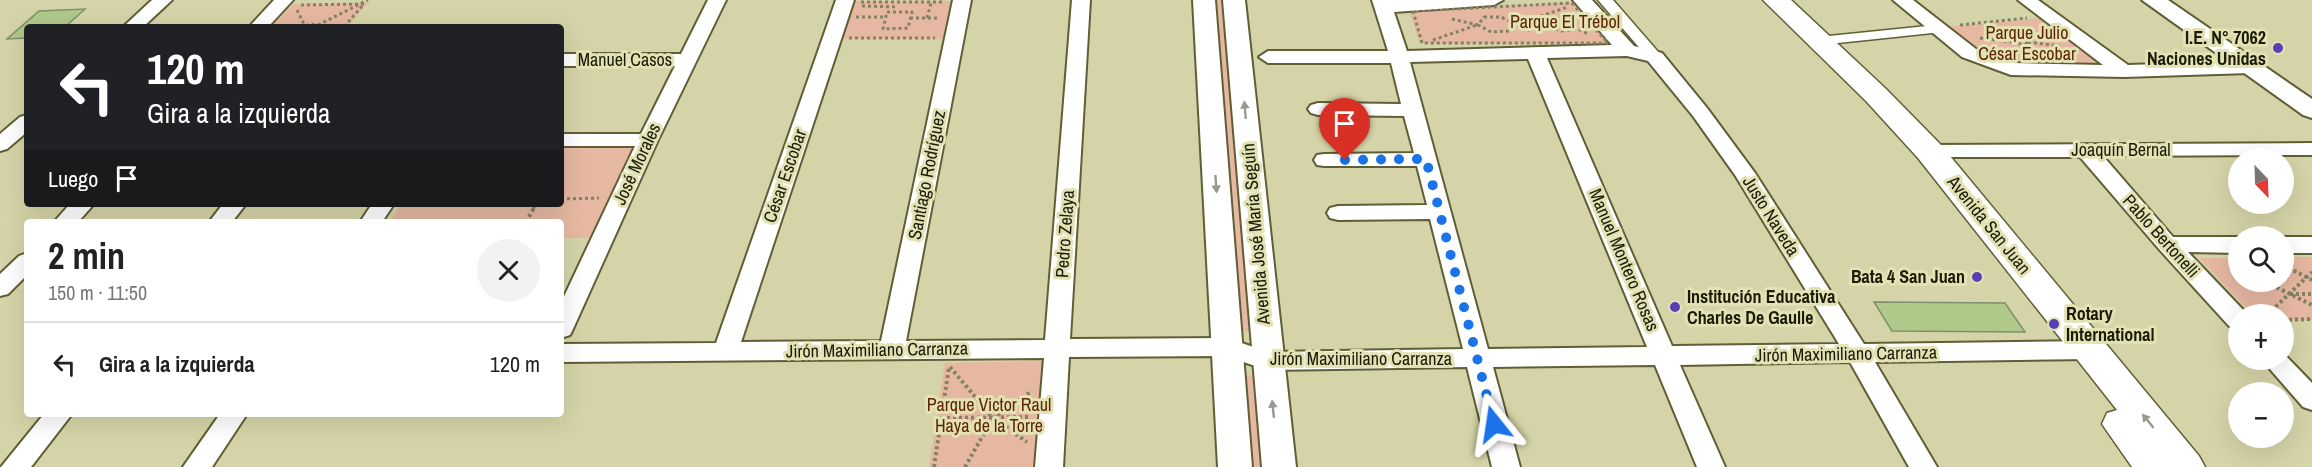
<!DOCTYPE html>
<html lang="es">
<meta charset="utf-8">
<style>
body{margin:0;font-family:"Archivo Narrow",sans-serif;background:#f2f2f2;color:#222;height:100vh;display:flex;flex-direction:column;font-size:22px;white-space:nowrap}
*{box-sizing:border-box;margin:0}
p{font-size:20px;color:#767676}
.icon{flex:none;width:33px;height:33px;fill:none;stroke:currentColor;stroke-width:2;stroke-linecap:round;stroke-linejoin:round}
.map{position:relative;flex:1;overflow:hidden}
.panel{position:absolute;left:24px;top:219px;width:540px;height:198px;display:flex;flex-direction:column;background:#fff;border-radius:6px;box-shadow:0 6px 24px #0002}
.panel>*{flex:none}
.guide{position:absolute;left:24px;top:24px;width:540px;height:183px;border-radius:6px;box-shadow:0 6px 24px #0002;background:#202124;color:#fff;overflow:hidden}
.needle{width:39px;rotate:157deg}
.fabs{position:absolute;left:2228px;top:148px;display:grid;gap:12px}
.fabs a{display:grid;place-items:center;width:66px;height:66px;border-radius:50%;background:#fff;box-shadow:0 6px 24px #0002;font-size:30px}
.pin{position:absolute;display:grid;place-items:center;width:51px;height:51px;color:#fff;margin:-62px -26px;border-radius:50% 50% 50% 0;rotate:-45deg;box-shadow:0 0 6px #0007}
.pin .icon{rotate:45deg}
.me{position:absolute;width:66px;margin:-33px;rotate:345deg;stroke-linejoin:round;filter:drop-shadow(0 0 4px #0008)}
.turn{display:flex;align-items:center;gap:21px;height:126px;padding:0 24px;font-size:27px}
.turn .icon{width:78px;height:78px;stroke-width:2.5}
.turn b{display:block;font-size:42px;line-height:51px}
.then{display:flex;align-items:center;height:57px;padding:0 24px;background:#0003;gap:12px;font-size:22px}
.round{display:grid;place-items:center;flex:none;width:63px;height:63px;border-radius:32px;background:#f2f2f2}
.headline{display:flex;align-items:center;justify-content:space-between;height:102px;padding:0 24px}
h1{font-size:36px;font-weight:700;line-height:45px}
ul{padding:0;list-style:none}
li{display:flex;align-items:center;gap:18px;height:84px;padding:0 24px;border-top:2px solid #e0e0e0}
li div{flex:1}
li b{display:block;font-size:22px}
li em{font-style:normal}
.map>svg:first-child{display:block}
</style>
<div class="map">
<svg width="2312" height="467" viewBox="0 0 2312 467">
<rect width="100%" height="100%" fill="#d5d4a8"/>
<path fill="#e6b8a2" d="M1210,0H1222L1251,331H1233Z
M856,1H952L943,39H842Z
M1574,2L1610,44H1420L1409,10Z
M368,3L347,27H271L294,4Z
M2041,18L2103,66L2021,68L1993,62L1943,27Z
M636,147L590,238H561V222H389L402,204H561V148Z
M2283,257H2312V320L2283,321V315H2253L2199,258H2238V282H2283Z
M1044,361L1037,467H929L945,363Z
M1259,375L1267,467H1249L1242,376Z"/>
<path fill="#afc98b" stroke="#7f8f68" stroke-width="1.5" d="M85,9L65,27H27V38L7,39L39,11Z
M1874,302L2005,303L2025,332L1892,331Z"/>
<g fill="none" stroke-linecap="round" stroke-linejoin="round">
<defs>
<path id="pedestrian" d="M1598,0H1613L1660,54L1663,57L1660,60H1650Z
M1937,25L1942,26L1944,29L1942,32L1819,45L1812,41L1819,37Z"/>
<path id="minor" d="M152,0H172L143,27H123Z
M274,0H293L268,27H249Z
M708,0H726L658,140L573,329L570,335L561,338V303L635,146H561V134H641L675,66H561V54H681Z
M836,0H854L741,342L881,341L953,0H971L906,341L1045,340L1072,0H1090L1070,339L1227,338L1268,352L1463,349L1430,219L1338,220L1330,218L1327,213L1330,208L1338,206L1427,205L1417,166H1324L1317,165L1314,160L1317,155L1324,154L1414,153L1404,116L1318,115L1311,113L1308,109L1311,105L1318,103L1401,104L1391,63H1268L1259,57L1268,51H1388L1372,0H1503L1494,5L1394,12L1407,51L1612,45L1573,0H1592L1634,46L1662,53L1707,108L1755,173L1864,344L2090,341L2099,344L2102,350L2099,356L2090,359L1875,362L1937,467H1909L1850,362L1680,365L1725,467H1697L1655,365L1493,367L1520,467H1492L1467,367L1267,370L1226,356L1069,357L1063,467H1035L1044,358L561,362V344L716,343ZM1627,56L1648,61L1693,116L1735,175L1839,344L1672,346L1547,58ZM1528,59L1647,347L1488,349L1410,62Z
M1893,0H1913L1976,49L2013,63L2103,65L2018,0H2038L2128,65L2250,61L2260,67L2250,73L2124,77L2011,75L1962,57Z
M27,115V132L7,149L0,151V134L20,117Z
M2312,143V155L2103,156L2173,237H2238V253L2188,252L2247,314L2238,315V329L2229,326L2159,249L2080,157H1929L1922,155L1919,151L1922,147L1929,145Z
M70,204H94L78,222H54Z
M223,204H246L232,222H209Z
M372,204H394L382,222H360Z
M2283,237H2312V253H2283Z
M27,253V275L8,294L0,296V274L19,256Z
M2284,354L2312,383V410L2303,407L2262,360H2283Z
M44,414H72L31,467H1Z
M220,414H247L212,467H183Z"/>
<path id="tertiary" d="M1193,0H1215L1252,467H1218Z
M1223,0H1245L1296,467H1262Z
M2142,0H2168L2312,99V118L2303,115Z"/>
<path id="secondary" d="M1763,0H1791L1886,89L1940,144L2199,456L2205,467H2132L2102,424L2107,413L2117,410L1918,158L1866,101Z"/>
</defs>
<use href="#pedestrian" stroke="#5f5e35" stroke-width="3"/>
<use href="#minor" stroke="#5f5e35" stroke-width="4"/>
<use href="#tertiary" stroke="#5f5e35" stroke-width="4"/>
<use href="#secondary" stroke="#5f5e35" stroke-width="3"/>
<path stroke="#838262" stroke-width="3" stroke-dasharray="3 3" stroke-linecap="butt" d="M861,2H944
M1572,3L1608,43H1422L1413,11Z
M301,5L364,4L344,27
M862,6L897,7
M297,10L305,26
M887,12H912L908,28L883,29Z
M856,17H886
M1484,17H1501L1515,24L1509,31L1491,32L1478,25Z
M910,18H939
M927,18L931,3
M1524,18L1538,24L1529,30L1515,24Z
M1452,19L1478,25
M1529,20L1568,7
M1538,24L1562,31L1578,29L1588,34
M318,25L368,0
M1960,25L2027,18
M300,27L311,24L320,26
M849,38H935
M1980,38L2018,43
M2021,38L2029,44L2022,45L2015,41Z
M1433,40L1477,25
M2028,42L2060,46
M561,199L599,198
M533,209L536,204"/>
<path stroke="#838262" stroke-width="4" stroke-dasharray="3 3" stroke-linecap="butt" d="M526,222L534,208
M2283,265L2312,280
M2266,282L2312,305
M2290,294H2312
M2267,315L2312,272
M2283,320L2312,319
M950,367L993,418L1032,391
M941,418L1031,417
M934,467L949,367
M965,467L993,418L1027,442"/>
<use href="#pedestrian" fill="#fff" fill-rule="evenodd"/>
<use href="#minor" fill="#fff" fill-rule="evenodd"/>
<use href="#tertiary" fill="#fff" fill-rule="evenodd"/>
<use href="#secondary" fill="#fff" fill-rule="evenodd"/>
</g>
<defs><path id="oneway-solid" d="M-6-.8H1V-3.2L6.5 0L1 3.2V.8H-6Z" transform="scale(1.5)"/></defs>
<g fill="#999891">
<use href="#oneway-solid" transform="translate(1245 110) rotate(-95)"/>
<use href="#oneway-solid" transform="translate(1216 184) rotate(86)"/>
<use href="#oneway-solid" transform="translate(1273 409) rotate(-96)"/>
<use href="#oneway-solid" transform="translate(2148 421) rotate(-129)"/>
</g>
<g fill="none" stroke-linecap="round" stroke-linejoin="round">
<path stroke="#1a73e8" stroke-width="10" stroke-dasharray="0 18" d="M1345,160L1426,159L1494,424"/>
</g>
<g fill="#583fb7" stroke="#e2e2b4" stroke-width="2">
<circle cx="2278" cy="48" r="6"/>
<circle cx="1977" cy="277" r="6"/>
<circle cx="1675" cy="307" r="6"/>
<circle cx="2054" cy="324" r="6"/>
</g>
<g text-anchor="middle" stroke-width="6" stroke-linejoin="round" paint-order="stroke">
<g font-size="18" fill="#5e2502" stroke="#e2e2b4">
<text x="1565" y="28">Parque El Trébol</text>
<text x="2027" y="39">Parque Julio<tspan x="2027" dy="21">César Escobar</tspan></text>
<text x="989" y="411">Parque Victor Raul<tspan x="989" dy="21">Haya de la Torre</tspan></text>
</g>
<g font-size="18" font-weight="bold" fill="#1c1b0a" stroke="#e2e2b4" text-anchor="end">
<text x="2266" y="44">I.E. N° 7062<tspan x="2266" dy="21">Naciones Unidas</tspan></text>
<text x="1965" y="283">Bata 4 San Juan</text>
<text x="1687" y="303" text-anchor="start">Institución Educativa<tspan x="1687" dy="21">Charles De Gaulle</tspan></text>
<text x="2066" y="320" text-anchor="start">Rotary<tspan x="2066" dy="21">International</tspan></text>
</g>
<g font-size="18" fill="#1c1b0a" stroke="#e2e2b4">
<text x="625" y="66">Manuel Casos</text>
<text x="2121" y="156">Joaquín Bernal</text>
<text transform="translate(637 164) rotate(-65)" y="6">José Morales</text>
<text transform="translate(927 175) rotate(-79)" y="6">Santiago Rodríguez</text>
<text transform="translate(785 176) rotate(-71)" y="6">César Escobar</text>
<text transform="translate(1771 216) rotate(58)" y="6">Justo Naveda</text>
<text transform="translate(1989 225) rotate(51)" y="6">Avenida San Juan</text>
<text transform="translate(1065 234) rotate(-86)" y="6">Pedro Zelaya</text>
<text transform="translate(1256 234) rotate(-95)" y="6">Avenida José María Seguín</text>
<text transform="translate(2161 236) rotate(48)" y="6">Pablo Bertonelli</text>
<text transform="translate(1624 260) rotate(67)" y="6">Manuel Montero Rosas</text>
<text transform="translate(877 350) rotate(-1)" y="6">Jirón Maximiliano Carranza</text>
<text transform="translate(1846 354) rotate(-1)" y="6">Jirón Maximiliano Carranza</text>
<text x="1361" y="365">Jirón Maximiliano Carranza</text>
</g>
</g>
</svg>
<div class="fabs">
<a><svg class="needle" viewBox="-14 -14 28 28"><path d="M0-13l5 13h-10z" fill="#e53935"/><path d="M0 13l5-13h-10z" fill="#767676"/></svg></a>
<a><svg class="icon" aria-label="search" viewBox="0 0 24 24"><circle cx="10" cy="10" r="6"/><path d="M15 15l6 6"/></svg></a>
<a>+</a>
<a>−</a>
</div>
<div class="pin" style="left:1345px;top:160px;background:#d93025"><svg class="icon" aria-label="arrive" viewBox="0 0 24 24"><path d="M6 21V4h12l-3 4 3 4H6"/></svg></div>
<svg class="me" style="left:1494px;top:424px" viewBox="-20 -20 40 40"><path d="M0-17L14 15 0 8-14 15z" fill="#1a73e8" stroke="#fff" stroke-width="4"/></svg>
<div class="guide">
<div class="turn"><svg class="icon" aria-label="left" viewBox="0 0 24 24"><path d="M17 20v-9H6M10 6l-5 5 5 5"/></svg><div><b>120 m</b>Gira a la izquierda</div></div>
<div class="then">Luego<svg class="icon" aria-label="arrive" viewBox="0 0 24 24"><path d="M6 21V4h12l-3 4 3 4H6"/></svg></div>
</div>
<section class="panel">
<div class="headline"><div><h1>2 min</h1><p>150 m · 11:50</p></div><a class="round"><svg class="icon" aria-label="close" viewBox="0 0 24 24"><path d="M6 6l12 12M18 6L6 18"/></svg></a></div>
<ul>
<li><svg class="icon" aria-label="left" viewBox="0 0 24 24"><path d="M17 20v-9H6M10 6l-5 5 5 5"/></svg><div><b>Gira a la izquierda</b></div><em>120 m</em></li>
</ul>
</section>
</div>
